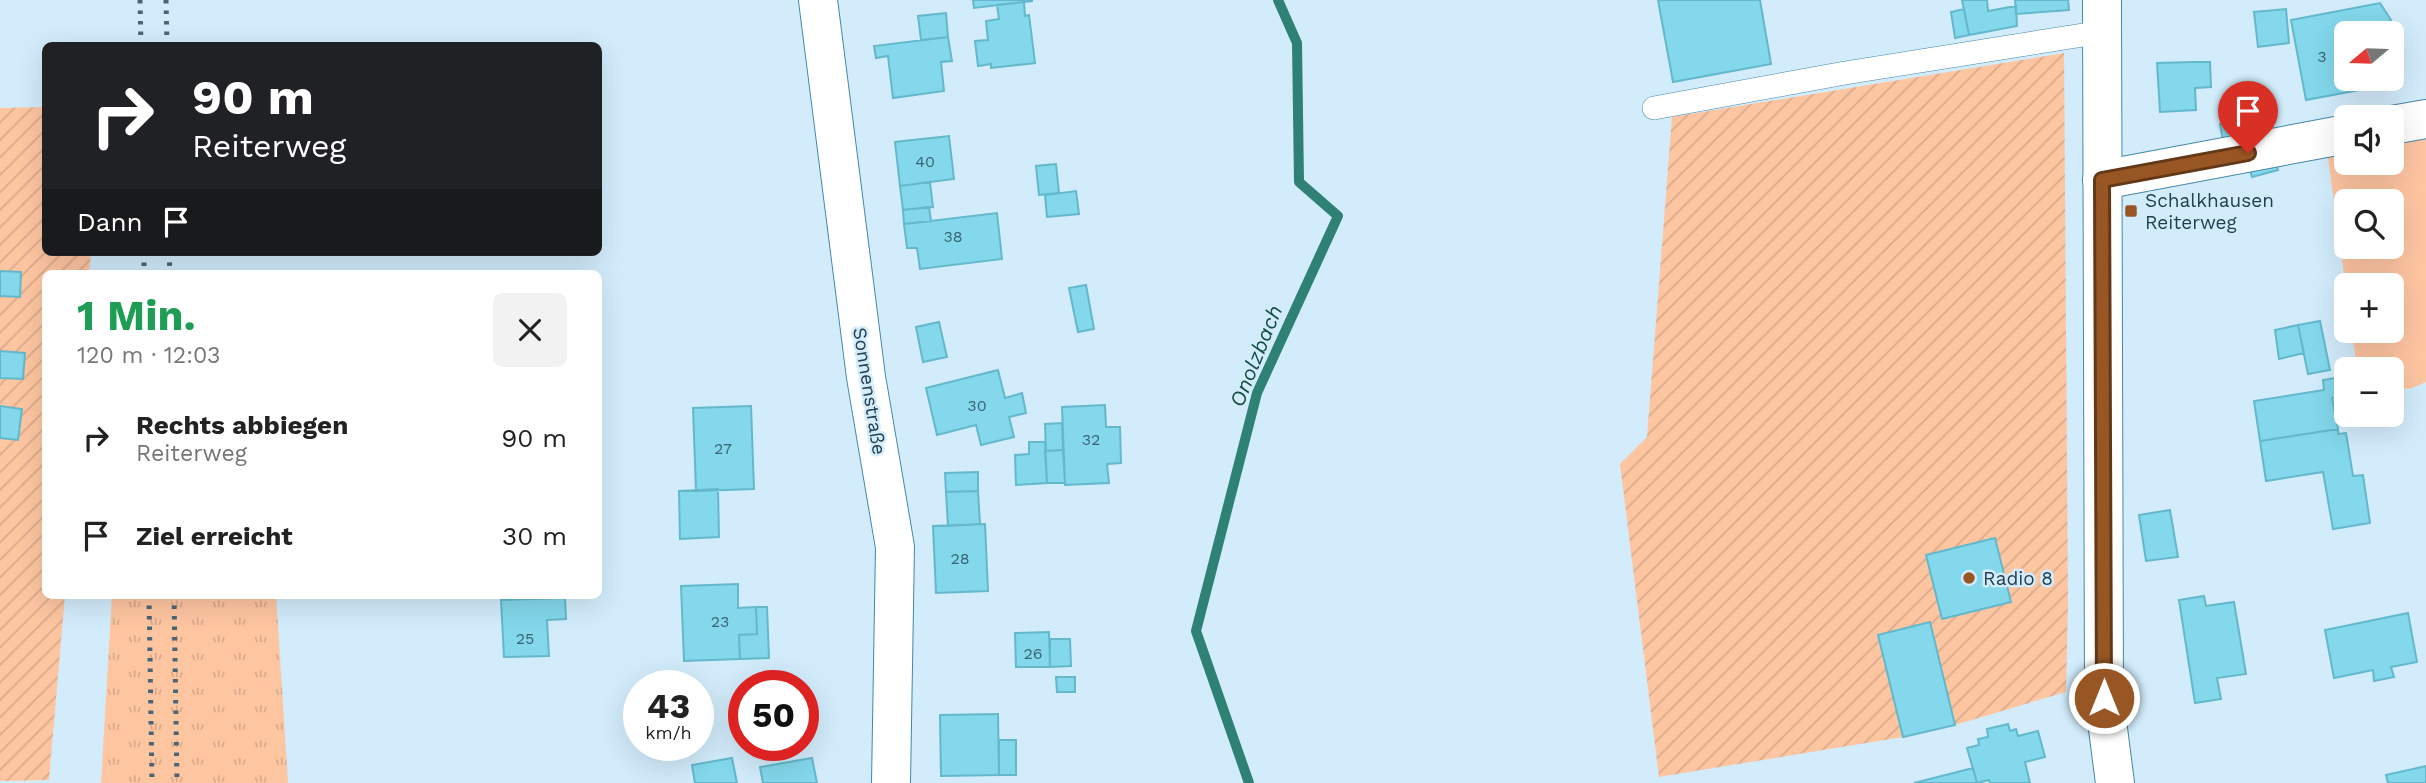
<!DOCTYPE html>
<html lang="de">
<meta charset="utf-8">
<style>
body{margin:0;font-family:"Work Sans",sans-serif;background:#f2f2f2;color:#222;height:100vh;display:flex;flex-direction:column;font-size:26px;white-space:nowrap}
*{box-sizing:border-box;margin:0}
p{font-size:23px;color:#767676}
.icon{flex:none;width:38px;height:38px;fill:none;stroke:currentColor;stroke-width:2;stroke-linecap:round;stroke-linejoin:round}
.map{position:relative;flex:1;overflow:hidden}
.panel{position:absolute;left:42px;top:270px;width:560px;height:329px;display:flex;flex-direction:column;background:#fff;border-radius:10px;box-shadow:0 7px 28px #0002}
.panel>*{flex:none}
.hud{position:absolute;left:42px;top:42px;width:560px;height:214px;border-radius:10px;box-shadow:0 7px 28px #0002;background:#202124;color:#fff;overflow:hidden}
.needle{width:46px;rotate:251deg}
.tools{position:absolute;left:2334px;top:21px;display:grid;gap:14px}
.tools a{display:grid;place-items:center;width:70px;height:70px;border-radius:10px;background:#fff;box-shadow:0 7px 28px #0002;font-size:35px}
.speed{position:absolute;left:623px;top:670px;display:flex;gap:14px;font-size:35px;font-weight:700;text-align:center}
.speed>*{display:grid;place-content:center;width:91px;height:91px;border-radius:50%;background:#fff;box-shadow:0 7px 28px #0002;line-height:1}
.speed small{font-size:18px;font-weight:400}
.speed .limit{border:10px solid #d22;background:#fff;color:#111}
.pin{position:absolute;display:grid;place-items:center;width:60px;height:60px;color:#fff;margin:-72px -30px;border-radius:50% 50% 50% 0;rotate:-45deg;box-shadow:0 0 7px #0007}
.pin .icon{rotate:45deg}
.me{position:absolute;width:77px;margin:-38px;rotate:0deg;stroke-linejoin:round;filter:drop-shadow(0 0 5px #0008)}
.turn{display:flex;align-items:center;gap:24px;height:147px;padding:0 35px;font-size:32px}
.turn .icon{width:91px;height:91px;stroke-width:2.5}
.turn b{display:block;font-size:49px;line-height:60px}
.then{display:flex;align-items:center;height:66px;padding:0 35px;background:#0003;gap:14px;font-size:26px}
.round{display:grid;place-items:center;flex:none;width:74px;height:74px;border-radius:10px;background:#f2f2f2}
.headline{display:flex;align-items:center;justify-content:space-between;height:119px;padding:0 35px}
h1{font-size:42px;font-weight:700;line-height:52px;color:#1e9e55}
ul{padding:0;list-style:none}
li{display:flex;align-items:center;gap:21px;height:98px;padding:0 35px}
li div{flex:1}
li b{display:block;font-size:26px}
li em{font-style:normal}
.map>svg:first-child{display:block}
</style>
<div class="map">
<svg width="2426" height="783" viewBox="0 0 2426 783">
<defs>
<pattern id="grass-tufts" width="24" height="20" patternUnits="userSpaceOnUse" patternTransform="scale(1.75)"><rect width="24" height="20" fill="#fec5a1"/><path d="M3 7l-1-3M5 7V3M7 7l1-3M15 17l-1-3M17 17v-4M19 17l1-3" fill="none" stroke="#d9aa8c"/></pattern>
<pattern id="garden-furrows" width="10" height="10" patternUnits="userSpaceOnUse" patternTransform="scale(1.75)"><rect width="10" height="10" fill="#fec5a1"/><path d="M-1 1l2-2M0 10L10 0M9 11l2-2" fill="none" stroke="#d9aa8c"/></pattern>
</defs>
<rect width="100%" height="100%" fill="#d2ecfb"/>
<path fill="url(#grass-tufts)" d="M112,595H276L288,783H101Z"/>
<path fill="#fec5a1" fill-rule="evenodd" d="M2426,128V382L2412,388L2392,390V369H2357L2352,331H2392V285H2347V295L2327,151L2347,147V163H2392V136ZM2347,201H2392V247H2347Z"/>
<path fill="url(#garden-furrows)" d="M2064,53L2068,602L2066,692L1955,725L1903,737L1659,777L1620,464L1647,437L1672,117Z
M45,107L46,252H91L89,273H46V595H65L49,780L0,781V108Z"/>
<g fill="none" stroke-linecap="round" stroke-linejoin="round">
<path stroke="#2e8174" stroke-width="10" d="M1249,783L1196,631L1257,393L1338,216L1299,182L1297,43L1278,0"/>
</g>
<path fill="#83d8eb" stroke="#63b8cb" stroke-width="2" d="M973,0H1032V1L974,8Z
M1658,0H1760L1771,64L1673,82Z
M1962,0H1987L1988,11L2016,6L2017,26L1969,35Z
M2015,0H2068L2069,10L2016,14Z
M1024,2L1025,16L1029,15L1035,63L991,68V64L978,66L975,41L988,40L986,21L999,19L997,5Z
M2380,3L2391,20L2386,33H2347V79H2358L2360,90L2306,100L2291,20Z
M1964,9L1969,35L1955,38L1951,12Z
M2286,9L2289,43L2258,47L2254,12Z
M946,13L948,37L921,40L918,16Z
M948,37L952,61L941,62L944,91L893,98L888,56L876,58L874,46Z
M2193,62H2210L2211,87L2195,88L2196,110L2160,112L2157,63Z
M2257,117L2260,134L2223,142L2220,124Z
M949,136L954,179L900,186L895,142Z
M2275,157L2278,170L2252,177L2248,164Z
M1056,164L1059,193L1039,195L1036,166Z
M930,182L933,207L903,210L900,186Z
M1076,191L1079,214L1047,217L1045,195Z
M929,207L931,221L904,224L903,210Z
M997,213L1002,259L920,269L917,248H907L904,224Z
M0,271L21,272L20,297L0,296Z
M1086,285L1094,329L1078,332L1069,288Z
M2320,321L2330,370L2308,374L2298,325Z
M939,322L947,357L923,362L916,327Z
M2298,325L2304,353L2279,359L2275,330Z
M0,351L25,353L23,379L0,378Z
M998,370L1005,398L1022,393L1026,413L1009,417L1014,437L981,445L976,425L937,435L926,388Z
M2341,377L2343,396L2332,398L2338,429L2260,441L2254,401L2324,390L2323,380Z
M1105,405L1106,427H1120L1121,463L1107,464L1109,483L1065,485L1062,407Z
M0,406L22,409L18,440L0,438Z
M751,406L754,489L696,491L693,408Z
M1062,423L1063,450L1046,451L1045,424Z
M2338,429V434L2346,433L2353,476L2363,475L2370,523L2333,529L2323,472L2266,481L2260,441Z
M1029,442H1045L1047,483L1016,485L1015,455L1029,454Z
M1063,450L1065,483H1047L1045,451Z
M978,472V491L946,492L945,473Z
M718,489L719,537L680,539L679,491Z
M978,491L980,524L948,526L946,492Z
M2170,510L2178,557L2146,561L2139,515Z
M985,524L988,591L936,593L933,526Z
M1995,538L2011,602L1942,619L1926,555Z
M738,584V608L756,607L757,634L739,635L740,659L684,661L681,586Z
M2204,596L2206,606L2234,602L2246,674L2217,678L2221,699L2195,703L2179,600Z
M565,598L566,619L547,620L549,656L504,657L501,600Z
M756,607H767L769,658L740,659L739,635L757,634Z
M2408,613L2417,662L2391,667L2394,677L2374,681L2373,670L2334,678L2325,630Z
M1930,622L1955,725L1903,737L1878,635Z
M1049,632L1050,667H1016L1015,633Z
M1050,639H1070L1071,666L1050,667Z
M1056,677H1075V692H1057Z
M998,714L999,775L941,776L940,715Z
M2008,724L2010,731L2016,729L2018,736L2038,731L2045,757L2025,762L2030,783H1990L1989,780L1977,783L1967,748L1979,745L1978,739L1988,737L1987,729Z
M999,740H1016V775H999Z
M732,758L737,783H695L692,765Z
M812,758L817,783H763L760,767Z
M2426,766V783H2388L2386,775Z
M1973,768L1977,783H1914Z"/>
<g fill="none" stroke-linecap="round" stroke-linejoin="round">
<defs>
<path id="lane" d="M1654,108L1845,73L2102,32"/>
<path id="street" d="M818,0L866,377L895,547L891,783
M2392,125L2426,119
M2102,180L2347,134"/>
<path id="secondary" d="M2102,0L2104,698L2115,783"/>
</defs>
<use href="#lane" stroke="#4487aa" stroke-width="24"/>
<use href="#street" stroke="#4487aa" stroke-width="40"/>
<use href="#secondary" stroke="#4487aa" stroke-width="40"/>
<use href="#lane" stroke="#fff" stroke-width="23"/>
<use href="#street" stroke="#fff" stroke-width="38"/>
<use href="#secondary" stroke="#fff" stroke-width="38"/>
<path stroke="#4a6575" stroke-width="5" stroke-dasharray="3.5 7" stroke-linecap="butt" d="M140,0L141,46
M166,0L167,46
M144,252V273
M169,252L170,273
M149,595L152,783
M174,595L177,783"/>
</g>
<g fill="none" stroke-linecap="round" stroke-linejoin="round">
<defs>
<path id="route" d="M2104,698L2102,180L2248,153"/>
</defs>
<use href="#route" stroke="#633817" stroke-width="18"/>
<use href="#route" stroke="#985624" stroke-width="12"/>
</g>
<g fill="#985624" stroke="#d2ecfb" stroke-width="2.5">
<rect x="2124" y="204" width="14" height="14" rx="3.5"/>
<circle cx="1969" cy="578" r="7"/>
</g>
<g text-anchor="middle" stroke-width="5" stroke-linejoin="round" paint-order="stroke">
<g font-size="16" fill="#3b6576">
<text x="2322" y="62">3</text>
<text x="925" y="167">40</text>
<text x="953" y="242">38</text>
<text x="977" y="411">30</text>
<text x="1091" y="445">32</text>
<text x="723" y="454">27</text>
<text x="960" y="564">28</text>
<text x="720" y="627">23</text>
<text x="525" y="644">25</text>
<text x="1033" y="659">26</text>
</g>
<g font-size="19" fill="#233f4f" stroke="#d2ecfb" text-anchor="start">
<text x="2145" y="207">Schalkhausen<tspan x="2145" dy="22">Reiterweg</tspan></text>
<text x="1983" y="585">Radio 8</text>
</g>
<g font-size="19" fill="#233f4f" stroke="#d2ecfb">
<text transform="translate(870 391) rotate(81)" y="7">Sonnenstraße</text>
</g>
<g font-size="21" font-style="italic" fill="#134e40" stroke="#d2ecfb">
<text transform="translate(1256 356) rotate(-68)" y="7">Onolzbach</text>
</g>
</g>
</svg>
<div class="tools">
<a><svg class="needle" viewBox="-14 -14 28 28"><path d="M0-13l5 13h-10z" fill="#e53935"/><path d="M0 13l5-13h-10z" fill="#767676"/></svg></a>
<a><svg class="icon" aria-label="sound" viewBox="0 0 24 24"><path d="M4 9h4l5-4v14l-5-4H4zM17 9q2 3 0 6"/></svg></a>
<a><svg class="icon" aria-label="search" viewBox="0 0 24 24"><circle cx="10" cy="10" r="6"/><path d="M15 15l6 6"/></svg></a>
<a>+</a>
<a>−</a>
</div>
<div class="speed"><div>43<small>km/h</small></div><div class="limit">50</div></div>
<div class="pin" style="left:2248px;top:153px;background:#d93025"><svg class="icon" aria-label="arrive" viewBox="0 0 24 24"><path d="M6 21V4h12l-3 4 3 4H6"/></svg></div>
<svg class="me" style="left:2104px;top:698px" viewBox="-20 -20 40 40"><circle r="17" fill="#985624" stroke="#fff" stroke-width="3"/><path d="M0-11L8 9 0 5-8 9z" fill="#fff"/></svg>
<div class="hud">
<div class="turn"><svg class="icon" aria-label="right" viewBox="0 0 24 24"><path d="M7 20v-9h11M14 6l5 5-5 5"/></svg><div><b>90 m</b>Reiterweg</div></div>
<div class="then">Dann<svg class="icon" aria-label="arrive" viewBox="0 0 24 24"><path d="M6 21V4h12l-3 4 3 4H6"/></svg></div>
</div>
<section class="panel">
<div class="headline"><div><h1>1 Min.</h1><p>120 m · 12:03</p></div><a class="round"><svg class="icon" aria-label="close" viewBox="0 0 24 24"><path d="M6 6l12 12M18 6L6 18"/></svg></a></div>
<ul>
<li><svg class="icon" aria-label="right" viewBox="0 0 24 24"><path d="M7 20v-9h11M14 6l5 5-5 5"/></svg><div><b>Rechts abbiegen</b><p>Reiterweg</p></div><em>90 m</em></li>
<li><svg class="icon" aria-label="arrive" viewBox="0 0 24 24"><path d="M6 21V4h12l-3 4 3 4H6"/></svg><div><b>Ziel erreicht</b></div><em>30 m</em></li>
</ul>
</section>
</div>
